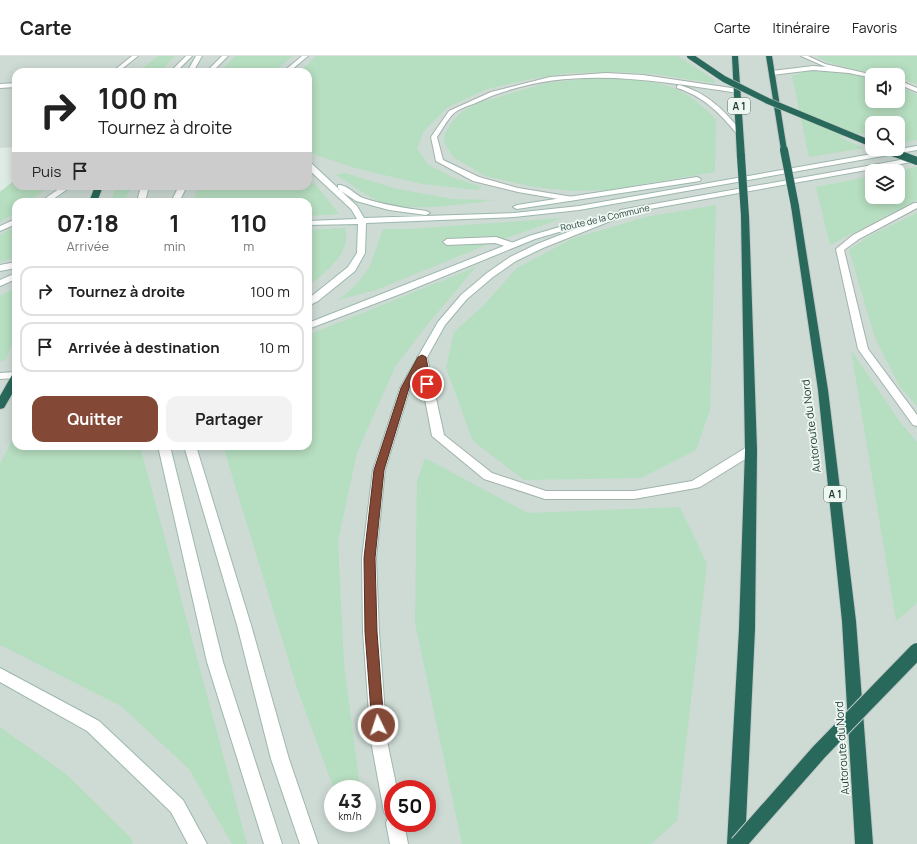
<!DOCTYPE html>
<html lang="fr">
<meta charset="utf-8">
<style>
body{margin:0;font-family:Manrope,sans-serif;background:#f2f2f2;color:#222;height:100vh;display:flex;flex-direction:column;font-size:15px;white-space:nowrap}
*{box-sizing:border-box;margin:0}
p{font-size:13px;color:#767676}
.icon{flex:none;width:22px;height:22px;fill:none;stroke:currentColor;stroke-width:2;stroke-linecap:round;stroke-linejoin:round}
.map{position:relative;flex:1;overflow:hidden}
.side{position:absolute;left:12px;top:142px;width:300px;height:252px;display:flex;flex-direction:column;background:#fff;border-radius:12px;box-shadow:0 2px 10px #0003}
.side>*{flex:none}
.top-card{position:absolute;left:12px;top:12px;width:300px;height:122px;border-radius:12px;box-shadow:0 2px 10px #0003;background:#fff;color:#222;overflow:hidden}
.controls{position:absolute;left:865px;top:12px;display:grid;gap:8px}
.controls a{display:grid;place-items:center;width:40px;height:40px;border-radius:8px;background:#fff;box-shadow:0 2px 10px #0003;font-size:20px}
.speed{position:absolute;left:324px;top:724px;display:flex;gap:8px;font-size:20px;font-weight:700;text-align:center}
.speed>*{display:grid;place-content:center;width:52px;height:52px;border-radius:50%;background:#fff;box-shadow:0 2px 10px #0003;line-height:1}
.speed small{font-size:10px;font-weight:400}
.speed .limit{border:6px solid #d22;background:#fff;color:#111}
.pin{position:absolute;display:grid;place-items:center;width:34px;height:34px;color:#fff;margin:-17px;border:2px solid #fff;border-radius:50%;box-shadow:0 1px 4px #0007}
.me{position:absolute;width:44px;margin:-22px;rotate:356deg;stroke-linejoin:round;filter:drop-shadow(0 0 3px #0008)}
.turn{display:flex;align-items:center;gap:14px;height:84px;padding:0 20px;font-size:18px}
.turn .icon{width:52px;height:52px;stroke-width:2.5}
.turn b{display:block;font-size:28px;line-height:34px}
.then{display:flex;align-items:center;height:38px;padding:0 20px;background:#0003;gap:8px;font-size:15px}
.eta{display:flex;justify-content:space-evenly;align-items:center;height:68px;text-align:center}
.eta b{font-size:24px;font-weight:700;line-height:28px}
.action{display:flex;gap:8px;margin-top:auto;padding:8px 20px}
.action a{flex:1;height:46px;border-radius:12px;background:#834836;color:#fff;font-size:16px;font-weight:700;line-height:46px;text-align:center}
.action a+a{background:#f2f2f2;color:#222}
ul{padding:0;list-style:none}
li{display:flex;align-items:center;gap:12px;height:50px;margin:0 8px 6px;padding:0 12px;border:2px solid #e0e0e0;border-radius:12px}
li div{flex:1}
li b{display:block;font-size:15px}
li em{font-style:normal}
header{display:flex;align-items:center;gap:24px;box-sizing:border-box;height:56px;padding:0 20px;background:#fff;border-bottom:1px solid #e0e0e0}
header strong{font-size:19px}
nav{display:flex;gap:22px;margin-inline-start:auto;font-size:14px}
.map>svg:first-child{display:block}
</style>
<header>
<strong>Carte</strong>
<nav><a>Carte</a><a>Itinéraire</a><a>Favoris</a></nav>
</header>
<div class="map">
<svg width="917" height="788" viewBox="0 0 917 788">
<rect width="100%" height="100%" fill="#dfebe5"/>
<path fill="#cddbd4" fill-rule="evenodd" d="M0,0H917V788H0V136L16,123V130H308V16H16V91L0,92ZM872,19H898V45H872ZM872,67H898V93H872ZM872,115H898V141H872ZM16,146H308V390H16ZM333,733H367V767H333ZM393,733H427V767H393Z"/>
<path fill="#b6dec0" d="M158,0H175L160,16H138Z
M235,0H293L273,16H220Z
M316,0H678L716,25L713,27L654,18L621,16L569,17L531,23L487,33L448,51L424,75L417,92L427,108L454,122L482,131L477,134L422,128L355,112L308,96V16H300Z
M816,0H917V28L898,21V19C878,19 832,11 816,0Z
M808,15L850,17L872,21V45H898V29L917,39V84L898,87V67H872V79L866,77L839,81L864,92L809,101L792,20Z
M593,22C622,23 656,22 682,36C695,43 706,54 716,63L715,116L608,134L574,135L534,131L485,120L453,101L444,86L445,77L453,65L463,55L478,47L547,27Z
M917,111V144L830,189L816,131L872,120V141H898V115H896Z
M345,117L397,133L453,143L496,144C459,148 407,159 372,142C360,135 348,126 336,119Z
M16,123V130H50L29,146H16V156L0,166V136Z
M308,123L316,129L339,158L308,160V146H193L198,130H308Z
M117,130H131L125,146H110Z
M716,149L710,354L696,394L641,422L524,424L473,385L446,312L454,276L484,249L517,212L572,183L645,161Z
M917,157V350L900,331L875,282L849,194L871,179Z
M563,162L484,190L376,234L338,244L356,229L369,212L383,173H410Z
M16,170V201L0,206V179Z
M345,172C352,197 325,217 308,230V174Z
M476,211L427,269L395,311L357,397L338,485L344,607L360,733H334L298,635L223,390H308V279Z
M16,232V280L5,304L0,305V240Z
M851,294L900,366L917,386V547L896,565Z
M16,377V390H140L247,788H232L189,713L121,650L0,589V408Z
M425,402L528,457L680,451L707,508L677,765L651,788H462L415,567L417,425Z
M0,671L66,718L131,782L133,788H0Z"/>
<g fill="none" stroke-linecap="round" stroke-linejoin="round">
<defs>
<path id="lane" d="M132,0H138L118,16H112Z
M801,0H808L825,8L874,19H872V22L849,17L813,14L772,19L769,17L772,15L813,10L826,11Z
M606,17L643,19L738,33L741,35L738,37C651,24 564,7 480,45C472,49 459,52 453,58C447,64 442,74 437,81L443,104L479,121L518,132L573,141L574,143L570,145L518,136L473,125L436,105L431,81L449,55L491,36L550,21Z
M898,24L917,32V36L898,28Z
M16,27V31L0,32V28Z
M679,29C706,36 726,55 742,77L741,78H737C720,57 703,40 677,32V30Z
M914,147H917V152L859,183L844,194L868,293L917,359V370L913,369L858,293L836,193L853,179Z
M496,181L514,187L515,189L511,192L495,187L447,189L443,186L447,183Z
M422,298L427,301L444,379L492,417L546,435H634L692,425L747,391H755L757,394L755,397L700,431L696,432L634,443H545L484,423L432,380L417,301Z"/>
<path id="secondary" d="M186,0H192L176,16H170Z
M196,0H202L193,16H187Z
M222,0H228L212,16H206Z
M302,0H308L289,16H283Z
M917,90V94L579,154L514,161L366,167L365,197L355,215L318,245L308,250V243L348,211L357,197L358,168L308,169V165L357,163L351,153L308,113V107H311L357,150L364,162L514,157L579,150Z
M917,101V105L633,156L543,192L516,205L493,221L467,243L445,269L410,332L385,414L376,502L379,576L387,685L397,733H393V767H404L408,788H390L386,767L388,762L384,756L371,685L363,576L362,502L373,414L400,332L438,266L461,239L487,217L510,201L537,188L619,156L620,154Z
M697,121L701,123L700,125L517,153L513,151L517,149Z
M338,129C347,128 355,139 363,142C384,149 405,152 426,155L430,157L426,159L389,154L356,145L338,133Z
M63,130H72L49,146H40Z
M141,130H149L145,146H137Z
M179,130H187L179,146H171Z
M16,163V168L0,175V170Z
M580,165H583V169L535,183L403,237L308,273V267L529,180Z
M16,206V212L0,215V209Z
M16,217V223L0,230V224Z
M16,316V322L0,323V317Z
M158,390H170L223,606L282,788H264L207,606Z
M184,390H196L251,569L289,703L318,788H300L271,703L237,569Z
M0,612L99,665L183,744L207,788H188L171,756L87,675L0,626Z"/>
<path id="highway" d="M732,0H738L745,101L741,103L737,101Z
M766,0H772L787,94L784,96L781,94Z
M95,130H103L97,146H89Z
M792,148H798L799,150L828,334L856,565L873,788H855L842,565L818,334L791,150Z
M742,158H748L749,160L757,394L755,573L745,788H727L739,573L745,394L741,160Z
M16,318V331L4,352L0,353V340L12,319Z"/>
</defs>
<use href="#lane" stroke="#a2b3ac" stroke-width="2"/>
<use href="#secondary" stroke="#9db7ad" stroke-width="2"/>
<use href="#highway" stroke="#c0c8c6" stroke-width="2"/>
<use href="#lane" fill="#fff" fill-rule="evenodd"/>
<use href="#secondary" fill="#fff" fill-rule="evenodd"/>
<use href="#highway" fill="#29695b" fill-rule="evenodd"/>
<defs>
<path id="highway-bridge-far2" d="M690,0L724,23L768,45L872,88"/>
<path id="highway-bridge-far1" d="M884,93L917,105
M784,94L795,150
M741,101L745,160"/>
<path id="highway-bridge" d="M738,788L819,696L917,595"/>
</defs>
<use href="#highway-bridge-far2" stroke="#c0c8c6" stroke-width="7" stroke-linecap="butt"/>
<use href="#highway-bridge-far1" stroke="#c0c8c6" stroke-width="9" stroke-linecap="butt"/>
<use href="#highway-bridge" stroke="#c0c8c6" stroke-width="18" stroke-linecap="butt"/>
<use href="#highway-bridge-far2" stroke="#29695b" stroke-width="6"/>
<use href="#highway-bridge-far1" stroke="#29695b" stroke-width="8"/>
<use href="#highway-bridge" stroke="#29695b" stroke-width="16"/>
</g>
<path fill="#834836" stroke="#552f23" d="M422,299L426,301L431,328L427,330L424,329L420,312L409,332L384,414L375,502L377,576L384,669L382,673L378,674L373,673L372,669L365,576L364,502L374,414L401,332L418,301Z"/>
<g text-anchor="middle" stroke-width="3.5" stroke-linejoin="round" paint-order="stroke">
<g font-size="9" fill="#1f3c34" stroke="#eff7f3">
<text transform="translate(605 162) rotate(-13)" y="3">Route de la Commune</text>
</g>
<g fill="#eff7f3" stroke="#5d746d" stroke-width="1">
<rect x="728" y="42" width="22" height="16" rx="3"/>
<rect x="824" y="430" width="22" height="16" rx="3"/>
</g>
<g font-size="10" font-weight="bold" fill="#1f3c34">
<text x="739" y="54">A 1</text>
<text x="835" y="442">A 1</text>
</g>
<g font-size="11" fill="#1f3c34" stroke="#eff7f3">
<text transform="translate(811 370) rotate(-97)" y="4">Autoroute du Nord</text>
<text transform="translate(842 692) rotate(-94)" y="4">Autoroute du Nord</text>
</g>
</g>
</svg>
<div class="controls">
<a><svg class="icon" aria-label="sound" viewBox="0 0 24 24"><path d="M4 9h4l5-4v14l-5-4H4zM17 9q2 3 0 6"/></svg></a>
<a><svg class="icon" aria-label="search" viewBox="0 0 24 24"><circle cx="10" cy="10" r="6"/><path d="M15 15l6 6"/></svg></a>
<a><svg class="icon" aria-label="layers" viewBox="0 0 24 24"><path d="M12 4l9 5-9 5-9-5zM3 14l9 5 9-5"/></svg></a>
</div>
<div class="speed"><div>43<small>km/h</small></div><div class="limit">50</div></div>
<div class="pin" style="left:427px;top:328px;background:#d93025"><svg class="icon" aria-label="arrive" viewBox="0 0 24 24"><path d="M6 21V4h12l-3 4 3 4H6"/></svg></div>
<svg class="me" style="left:378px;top:669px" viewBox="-20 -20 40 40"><circle r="17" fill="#834836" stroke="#fff" stroke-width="3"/><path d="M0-11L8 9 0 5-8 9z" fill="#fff"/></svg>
<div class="top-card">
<div class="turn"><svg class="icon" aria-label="right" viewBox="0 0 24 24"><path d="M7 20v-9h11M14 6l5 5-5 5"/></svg><div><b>100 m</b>Tournez à droite</div></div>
<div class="then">Puis<svg class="icon" aria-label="arrive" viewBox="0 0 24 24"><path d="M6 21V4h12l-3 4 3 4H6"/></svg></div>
</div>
<section class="side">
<div class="eta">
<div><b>07:18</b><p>Arrivée</p></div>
<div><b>1</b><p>min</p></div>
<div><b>110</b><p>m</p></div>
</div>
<ul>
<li><svg class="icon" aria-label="right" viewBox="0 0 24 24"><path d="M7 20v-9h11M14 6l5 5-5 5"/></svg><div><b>Tournez à droite</b></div><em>100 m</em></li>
<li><svg class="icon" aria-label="arrive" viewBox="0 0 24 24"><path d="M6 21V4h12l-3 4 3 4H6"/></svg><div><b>Arrivée à destination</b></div><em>10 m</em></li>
</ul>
<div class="action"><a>Quitter</a><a>Partager</a></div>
</section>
</div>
